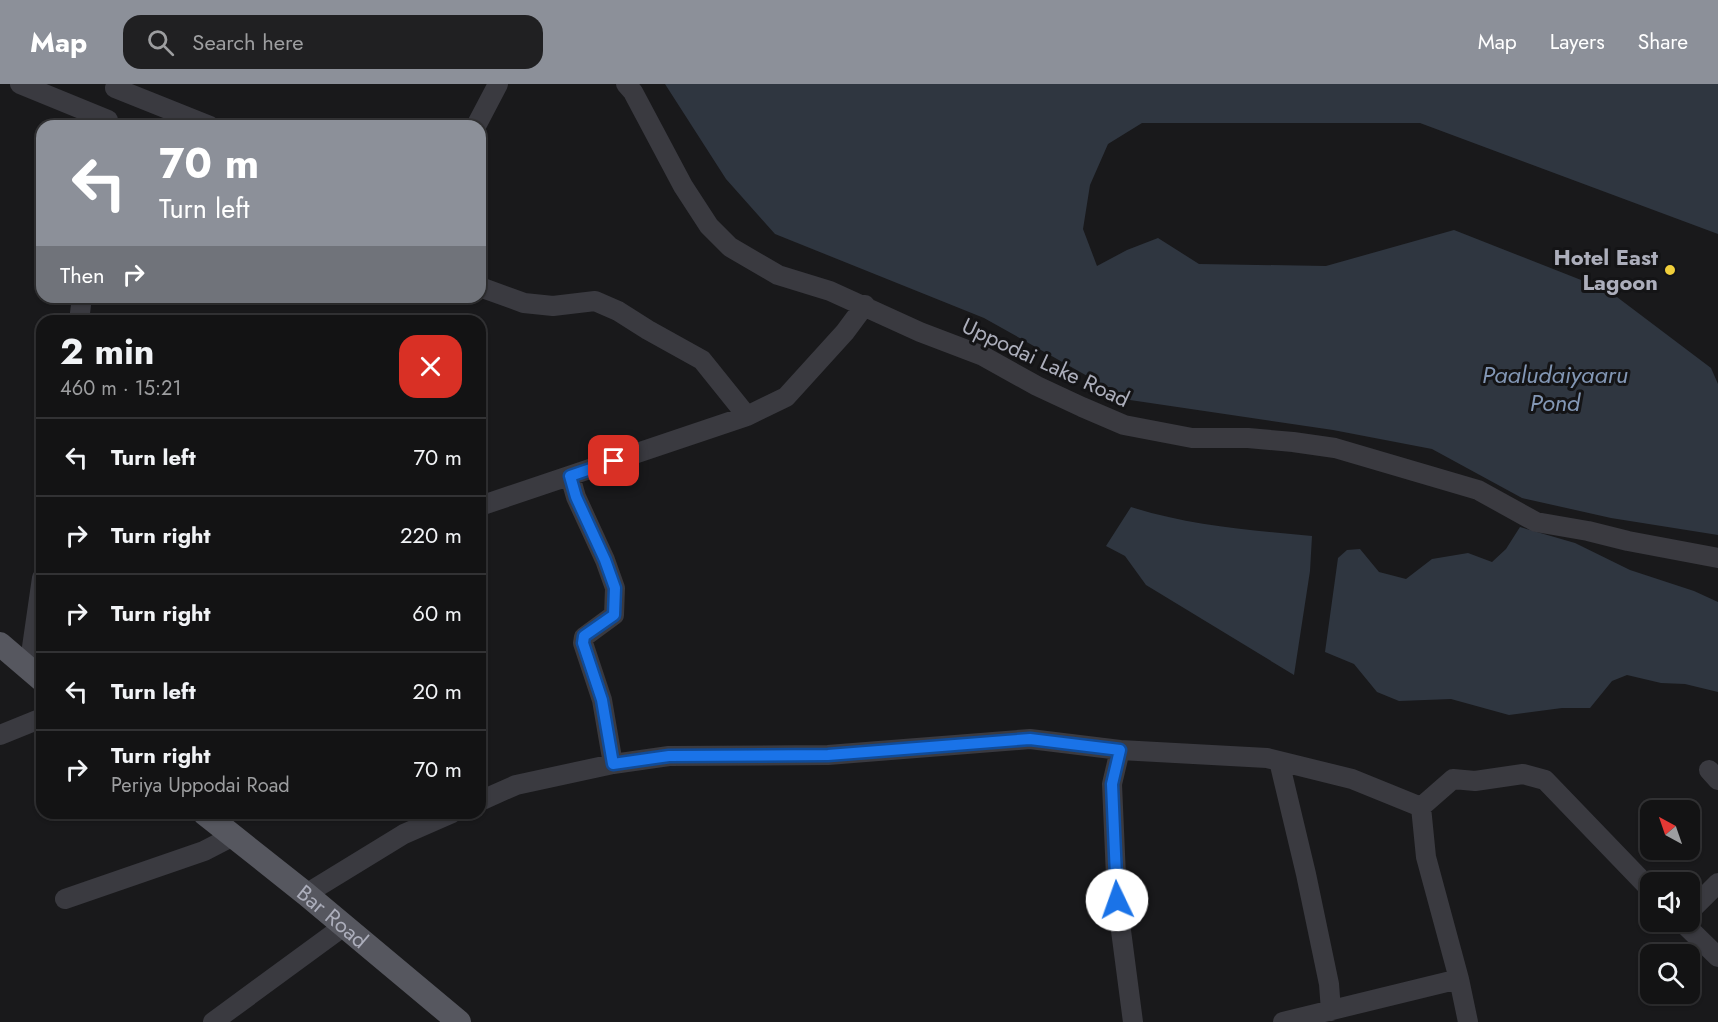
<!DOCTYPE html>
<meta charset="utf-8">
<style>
body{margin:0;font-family:Jost,sans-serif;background:#202022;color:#f1f3f6;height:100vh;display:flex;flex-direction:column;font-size:22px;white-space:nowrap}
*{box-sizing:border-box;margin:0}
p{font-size:20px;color:#9d9ea0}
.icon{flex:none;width:33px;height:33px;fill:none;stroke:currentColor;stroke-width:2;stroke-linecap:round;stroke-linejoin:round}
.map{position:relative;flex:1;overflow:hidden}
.drawer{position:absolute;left:36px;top:231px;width:450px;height:504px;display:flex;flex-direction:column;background:#131314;border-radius:18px;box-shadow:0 2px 4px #0004,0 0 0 2px #323234}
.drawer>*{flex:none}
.top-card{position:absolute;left:36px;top:36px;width:450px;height:183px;border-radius:18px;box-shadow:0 2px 4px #0004,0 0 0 2px #323234;background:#8c9099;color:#fff;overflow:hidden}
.needle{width:39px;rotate:320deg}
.controls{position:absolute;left:1640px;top:716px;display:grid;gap:12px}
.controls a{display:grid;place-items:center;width:60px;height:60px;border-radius:12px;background:#131314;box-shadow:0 2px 4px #0004,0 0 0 2px #323234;font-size:30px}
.pin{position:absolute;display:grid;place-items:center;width:51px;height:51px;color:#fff;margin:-26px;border-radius:12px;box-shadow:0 3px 9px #0006}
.me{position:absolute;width:66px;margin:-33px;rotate:357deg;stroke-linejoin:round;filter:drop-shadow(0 0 4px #0008)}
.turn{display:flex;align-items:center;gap:21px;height:126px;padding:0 24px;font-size:27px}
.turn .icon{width:78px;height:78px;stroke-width:2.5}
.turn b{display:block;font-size:42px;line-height:51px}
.then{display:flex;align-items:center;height:57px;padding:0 24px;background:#0003;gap:12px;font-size:22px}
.round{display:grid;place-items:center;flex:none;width:63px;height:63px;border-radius:18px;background:#202022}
.head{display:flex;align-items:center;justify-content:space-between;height:102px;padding:0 24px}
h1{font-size:36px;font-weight:700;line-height:45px}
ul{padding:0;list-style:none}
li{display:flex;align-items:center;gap:18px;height:78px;padding:0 24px;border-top:2px solid #323234}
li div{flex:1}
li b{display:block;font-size:22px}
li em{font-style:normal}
header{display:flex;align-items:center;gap:36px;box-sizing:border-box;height:84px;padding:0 30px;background:#8c9099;color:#fff}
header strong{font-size:28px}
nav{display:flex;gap:33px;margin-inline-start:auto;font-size:21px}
.search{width:420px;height:54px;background:#202022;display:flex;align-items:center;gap:15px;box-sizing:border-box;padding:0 21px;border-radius:18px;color:#9d9ea0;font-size:22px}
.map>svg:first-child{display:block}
</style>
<header>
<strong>Map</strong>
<div class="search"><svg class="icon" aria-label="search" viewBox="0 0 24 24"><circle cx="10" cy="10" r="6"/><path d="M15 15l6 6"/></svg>Search here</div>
<nav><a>Map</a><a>Layers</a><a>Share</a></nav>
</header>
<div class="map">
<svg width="1718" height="938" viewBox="0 0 1718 938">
<rect width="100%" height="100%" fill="#19191b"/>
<path fill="#2f3640" d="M665,0H1718V150L1420,39H1142L1108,60L1090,101L1083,145L1097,182L1127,166L1158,154L1199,180L1326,182L1454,146L1609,207L1711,284L1718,300V451L1611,434L1522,414L1432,365L1333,346L1130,316L984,234L775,150L726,95Z
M1131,423C1191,442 1250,446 1312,452L1310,487L1294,591L1146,501L1125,472L1106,462Z
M1520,443L1575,459L1630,486L1694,507L1718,518V608L1685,600L1661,599L1627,591L1612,597L1590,624H1562L1509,631L1451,615L1399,617L1377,608L1354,580L1325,568L1338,474L1347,466L1360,465L1379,488L1406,495L1432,475L1468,469L1492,478L1506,465Z"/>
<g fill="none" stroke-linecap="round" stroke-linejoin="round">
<path stroke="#3a3a40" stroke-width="20" d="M20,0L108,36
M626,0L633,8L683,102L709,142L730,163L778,191L830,207L920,248L983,272L1037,302L1082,323L1124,341L1192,354H1248L1293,358L1335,364L1478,406L1536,438L1588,447L1628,457L1718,474
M115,4L210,42
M476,42L498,0
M480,203L524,219L553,222L595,217L618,227L648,246L702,276L747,332
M79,237L82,213
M570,392L576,413L605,476L615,504L614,531L584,553L583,559L602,616L613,680
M480,422L747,332L786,313L845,248L865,221
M42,494L29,584L42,579
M0,651L42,634
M1120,666L1267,674L1352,695L1421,723
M1279,677L1306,790L1329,900L1331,927
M1709,686L1718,696
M480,717L516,701L613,680L669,672L828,671L1030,655L1120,666L1112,700L1117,816L1133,938
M1421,723L1453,695L1475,697L1523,690L1545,696L1650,805
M1421,723L1426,773L1459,895L1468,938
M306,810L404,750L452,729
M65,815L204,767L233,752
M1689,828L1718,799
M1681,837L1718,873
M213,938L344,842
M1283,938L1459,895"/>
<g stroke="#56575f" stroke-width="24">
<path d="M0,560L42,596"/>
<path id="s1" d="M204,729L306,810L459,938"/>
</g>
</g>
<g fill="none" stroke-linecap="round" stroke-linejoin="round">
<defs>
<path id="route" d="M614,377L570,392L576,413L605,476L615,504L614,531L584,552L583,559L602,616L613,680L669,672L828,671L1030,655L1120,666L1112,700L1117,816"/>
</defs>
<use href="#route" stroke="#114b97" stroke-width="15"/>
<use href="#route" stroke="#1a73e8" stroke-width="10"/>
</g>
<circle fill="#f1cf3b" stroke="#141416" stroke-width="2" cx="1670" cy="186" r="6"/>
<g text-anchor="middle" stroke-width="6" stroke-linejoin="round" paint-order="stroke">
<g font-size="22" font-weight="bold" fill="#acaebb" stroke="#141416" text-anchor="end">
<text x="1658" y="181">Hotel East<tspan x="1658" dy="25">Lagoon</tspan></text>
</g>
<g font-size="22" fill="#acaebb" stroke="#141416">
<text transform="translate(1046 278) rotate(25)" y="8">Uppodai Lake Road</text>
<text dy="8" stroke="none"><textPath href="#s1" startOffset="165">Bar Road</textPath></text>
</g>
<g font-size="24" font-style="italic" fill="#8397b5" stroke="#141416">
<text x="1555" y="299">Paaludaiyaaru<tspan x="1555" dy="28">Pond</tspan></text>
</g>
</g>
</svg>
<div class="controls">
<a><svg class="needle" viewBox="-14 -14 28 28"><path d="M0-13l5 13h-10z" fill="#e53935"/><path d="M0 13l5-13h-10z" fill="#9d9ea0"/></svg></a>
<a><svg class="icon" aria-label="sound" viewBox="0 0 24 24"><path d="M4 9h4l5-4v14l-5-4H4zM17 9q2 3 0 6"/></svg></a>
<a><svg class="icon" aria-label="search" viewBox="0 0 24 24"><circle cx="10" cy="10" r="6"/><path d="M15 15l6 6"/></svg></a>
</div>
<div class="pin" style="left:614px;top:377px;background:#d93025"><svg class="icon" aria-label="arrive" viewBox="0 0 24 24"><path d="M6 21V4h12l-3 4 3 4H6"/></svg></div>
<svg class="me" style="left:1117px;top:816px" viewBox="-20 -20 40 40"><circle r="19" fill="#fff"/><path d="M0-13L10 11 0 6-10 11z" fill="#1a73e8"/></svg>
<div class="top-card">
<div class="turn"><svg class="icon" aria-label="left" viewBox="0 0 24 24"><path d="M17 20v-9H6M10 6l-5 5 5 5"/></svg><div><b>70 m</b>Turn left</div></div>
<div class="then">Then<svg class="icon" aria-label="right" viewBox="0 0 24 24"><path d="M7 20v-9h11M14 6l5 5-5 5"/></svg></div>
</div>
<section class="drawer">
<div class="head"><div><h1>2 min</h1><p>460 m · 15:21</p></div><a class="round" style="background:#d93025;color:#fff"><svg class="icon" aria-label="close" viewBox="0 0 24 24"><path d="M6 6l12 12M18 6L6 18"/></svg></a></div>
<ul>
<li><svg class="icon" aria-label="left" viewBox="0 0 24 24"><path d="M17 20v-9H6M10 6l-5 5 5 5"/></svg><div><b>Turn left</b></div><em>70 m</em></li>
<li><svg class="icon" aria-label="right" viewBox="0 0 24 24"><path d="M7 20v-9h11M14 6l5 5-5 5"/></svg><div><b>Turn right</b></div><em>220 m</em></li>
<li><svg class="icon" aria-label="right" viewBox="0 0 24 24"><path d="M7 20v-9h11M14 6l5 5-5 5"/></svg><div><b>Turn right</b></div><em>60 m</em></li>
<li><svg class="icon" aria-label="left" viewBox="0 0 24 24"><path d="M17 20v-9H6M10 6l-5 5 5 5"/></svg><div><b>Turn left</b></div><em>20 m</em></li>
<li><svg class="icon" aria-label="right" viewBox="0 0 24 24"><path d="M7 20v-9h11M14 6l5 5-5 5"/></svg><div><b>Turn right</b><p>Periya Uppodai Road</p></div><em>70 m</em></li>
</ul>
</section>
</div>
